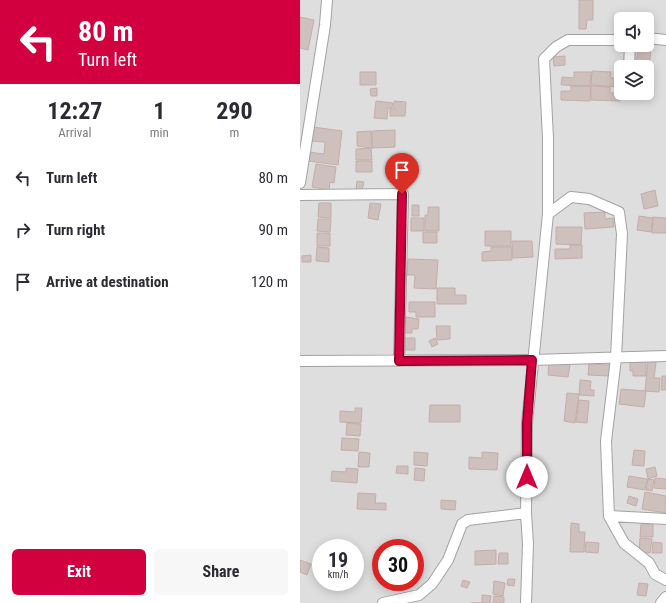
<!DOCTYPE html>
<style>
body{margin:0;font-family:"Roboto Condensed",sans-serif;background:#f7f7f7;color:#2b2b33;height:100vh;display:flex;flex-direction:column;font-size:15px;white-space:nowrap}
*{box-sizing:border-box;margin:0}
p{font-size:13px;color:#7c7c81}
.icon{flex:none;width:22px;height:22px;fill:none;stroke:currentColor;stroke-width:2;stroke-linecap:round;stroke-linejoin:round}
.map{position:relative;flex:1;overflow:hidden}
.drawer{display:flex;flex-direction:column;background:#fff;width:300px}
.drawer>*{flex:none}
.hud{background:#d2003f;color:#fff;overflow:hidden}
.controls{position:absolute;left:314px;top:12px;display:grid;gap:8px}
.controls a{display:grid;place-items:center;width:40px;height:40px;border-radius:6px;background:#fff;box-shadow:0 2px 10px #0003;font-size:20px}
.speed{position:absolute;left:12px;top:539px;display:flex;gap:8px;font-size:20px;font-weight:700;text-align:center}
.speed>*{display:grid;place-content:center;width:52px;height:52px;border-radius:50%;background:#fff;box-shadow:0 2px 10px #0003;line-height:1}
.speed small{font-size:10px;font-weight:400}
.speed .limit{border:6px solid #d22;background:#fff;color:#111}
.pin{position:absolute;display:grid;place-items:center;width:34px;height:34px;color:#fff;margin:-41px -17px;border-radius:50% 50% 50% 0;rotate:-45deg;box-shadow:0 0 4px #0007}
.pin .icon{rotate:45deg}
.me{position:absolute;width:44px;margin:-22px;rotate:0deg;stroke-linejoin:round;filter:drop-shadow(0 0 3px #0008)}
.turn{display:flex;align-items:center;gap:14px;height:84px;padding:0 12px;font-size:18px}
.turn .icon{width:52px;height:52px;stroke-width:2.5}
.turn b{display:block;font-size:28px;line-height:34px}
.eta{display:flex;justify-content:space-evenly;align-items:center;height:68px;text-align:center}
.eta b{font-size:24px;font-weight:700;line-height:28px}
.cta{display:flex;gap:8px;margin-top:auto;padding:8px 12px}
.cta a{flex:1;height:46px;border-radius:6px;background:#d2003f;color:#fff;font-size:16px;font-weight:700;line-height:46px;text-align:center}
.cta a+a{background:#f7f7f7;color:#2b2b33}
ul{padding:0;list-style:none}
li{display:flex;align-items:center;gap:12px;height:52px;padding:0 12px}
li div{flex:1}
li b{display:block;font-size:15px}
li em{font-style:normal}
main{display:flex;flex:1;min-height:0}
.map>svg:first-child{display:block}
</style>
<main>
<section class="drawer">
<div class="hud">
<div class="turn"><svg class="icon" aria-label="left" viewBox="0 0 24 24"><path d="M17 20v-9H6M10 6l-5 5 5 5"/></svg><div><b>80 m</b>Turn left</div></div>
</div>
<div class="eta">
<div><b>12:27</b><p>Arrival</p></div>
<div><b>1</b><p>min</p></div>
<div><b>290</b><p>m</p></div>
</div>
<ul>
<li><svg class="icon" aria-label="left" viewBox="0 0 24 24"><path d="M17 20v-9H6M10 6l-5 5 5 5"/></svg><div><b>Turn left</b></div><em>80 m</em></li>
<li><svg class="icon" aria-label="right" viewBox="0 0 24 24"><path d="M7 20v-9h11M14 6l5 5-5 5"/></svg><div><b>Turn right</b></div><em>90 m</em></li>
<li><svg class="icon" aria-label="arrive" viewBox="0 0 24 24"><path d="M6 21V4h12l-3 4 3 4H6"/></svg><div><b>Arrive at destination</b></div><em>120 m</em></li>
</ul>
<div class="cta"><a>Exit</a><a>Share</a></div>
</section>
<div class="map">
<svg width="366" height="603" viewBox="0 0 366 603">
<rect width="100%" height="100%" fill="#f2ebe8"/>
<path fill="#dfdede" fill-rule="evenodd" d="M0,0H366V603H0ZM321,19H347V45H321ZM321,67H347V93H321ZM21,548H55V582H21ZM81,548H115V582H81Z"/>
<path fill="#cec0bd" stroke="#c4ada9" d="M279,0H293V20H287L286,29H279Z
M0,17L14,20L8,50L0,48Z
M347,44H351L349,74H347V67H336L338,45H347Z
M265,56V65L254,66L253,57Z
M292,71L311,72V78H320V87L291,85Z
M60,72H76V85H60Z
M274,72H291L290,86L261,85L262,77L274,78Z
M271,86H291L290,101L261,100V91H271Z
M291,86L310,87V93H321L320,101L291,100Z
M77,88V96H71L70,89Z
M76,101L93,103L92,108H88L87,119L74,118Z
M94,101L106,102L105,116H90V109H94Z
M13,127L42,131L38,165L8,161L9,152L24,154L25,142L11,141Z
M95,130V147L72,148V131Z
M71,131L72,148L57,146V132Z
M71,148L72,160H56V149Z
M56,161H72V172H56Z
M16,164L36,167L34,183L30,182L29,190L12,187Z
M57,181L64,182L62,190L56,189Z
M355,190L358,206L344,209L341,194Z
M19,203H31V218L18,217Z
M70,203L81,204L78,220L68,218Z
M112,205H119V216H112Z
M128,207H139V231H125V215H128Z
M305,212V219L313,218L314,227L285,229L284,213Z
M339,216L353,218L351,232L337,230Z
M353,217L366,218V233H352Z
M111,218H124V231H111Z
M18,219H31L30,232L17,231Z
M256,227H282L281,245L256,244Z
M185,231H211V246H185Z
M123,232H137V243H123Z
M17,233H30V246H17Z
M212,241H232L233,257L213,258Z
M270,245H282V258L255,259V249H270Z
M17,247L29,248V262L16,261Z
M191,247H212V260L182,261V252L191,251Z
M11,255V262H2V256Z
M108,259L138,260L136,289L114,288L115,275H107Z
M137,288H155V295H166V304H137Z
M109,302H135V317H116V312H109Z
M106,317L119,319L118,329H112V333H104Z
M136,326H150V339L137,340Z
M105,338H115V350H105Z
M135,338L138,344L132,347L129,341Z
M348,361L356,362L354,378H360L359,392L345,391Z
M249,362L270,365L268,377L248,375Z
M330,362H346V376H333V371H330Z
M289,364L310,365L309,376L288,375Z
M362,376H366V390H361Z
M280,380L291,381L290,390H294V396L279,395Z
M321,389L346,391L344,407L319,404Z
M267,393L279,394L275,423L264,421Z
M279,400L289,401L287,423L276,422Z
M130,405H160V422H129Z
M55,408H62L61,423L40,422V411L55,412Z
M47,423L61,424L60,436L46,435Z
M42,438L59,439L58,451L41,450Z
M334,450L345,451L344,466L332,465Z
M59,452L70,453L69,467H58Z
M114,452L128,453L127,466L114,465Z
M182,452L198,453L197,470L169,469V457L182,458Z
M97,466H108V474L96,473Z
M355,467L357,476L348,479L346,469Z
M46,468L58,469L57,483L31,481L32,471L46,472Z
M115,468L125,469L124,481L114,480Z
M329,476L347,479L345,490L327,487Z
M355,478L366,479V489L354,488Z
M348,479L354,480L352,491L346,490Z
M345,492L366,496V513L342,509Z
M58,493L76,494L75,503H86V510L57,509Z
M329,496L338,499L336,506L327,503Z
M141,500L156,501L155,510L141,509Z
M271,523L279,524V532H285L284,552H270Z
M341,524H353V537H340Z
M340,538L352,539L350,553L339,552Z
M286,542L299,543L298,553L285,552Z
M353,542L362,543V553H352Z
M196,550V564L175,565V551Z
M199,553H208V564H198Z
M0,560L11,564L7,575L0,572Z
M208,579H215L214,586L207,585Z
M163,580L170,582L167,588L161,586Z
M194,581L205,583L203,596L193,594Z
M339,583L348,584L346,596L337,595Z
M182,595L191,596L190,603H171H182Z
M194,596L204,597V603H193Z"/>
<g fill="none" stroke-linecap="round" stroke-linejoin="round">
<defs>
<path id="street" d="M347,38L366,40
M329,67L330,45
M0,183L25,25L27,0
M0,195L103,194L99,361
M248,214V138L244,59L256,47L268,40H321
M0,361L232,360L366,356
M309,516L366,519
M83,603L119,595L132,584L148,560L162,524L168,520L226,513
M226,603L228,544L226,513L227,423L248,214L271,197L289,199L319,212L322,234L316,358L306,441L309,516L324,543L349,563L355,574L366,580
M361,603L366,597"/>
</defs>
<use href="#street" stroke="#a2a2a2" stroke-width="12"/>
<use href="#street" stroke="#fff" stroke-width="10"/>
</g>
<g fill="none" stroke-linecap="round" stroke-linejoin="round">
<defs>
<path id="route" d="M102,194L99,361L232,360L227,423V477"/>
</defs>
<use href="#route" stroke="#880029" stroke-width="10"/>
<use href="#route" stroke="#d2003f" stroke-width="7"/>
</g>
</svg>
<div class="controls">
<a><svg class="icon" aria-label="sound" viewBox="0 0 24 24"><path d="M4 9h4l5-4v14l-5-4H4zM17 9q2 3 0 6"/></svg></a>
<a><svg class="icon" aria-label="layers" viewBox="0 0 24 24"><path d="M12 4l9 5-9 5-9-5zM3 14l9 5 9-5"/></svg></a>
</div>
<div class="speed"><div>19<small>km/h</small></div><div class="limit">30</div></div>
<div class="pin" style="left:102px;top:194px;background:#d93025"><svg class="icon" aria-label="arrive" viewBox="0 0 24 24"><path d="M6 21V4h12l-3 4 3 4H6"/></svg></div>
<svg class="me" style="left:227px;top:477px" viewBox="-20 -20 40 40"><circle r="19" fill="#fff"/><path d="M0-13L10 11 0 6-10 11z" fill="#d2003f"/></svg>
</div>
</main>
